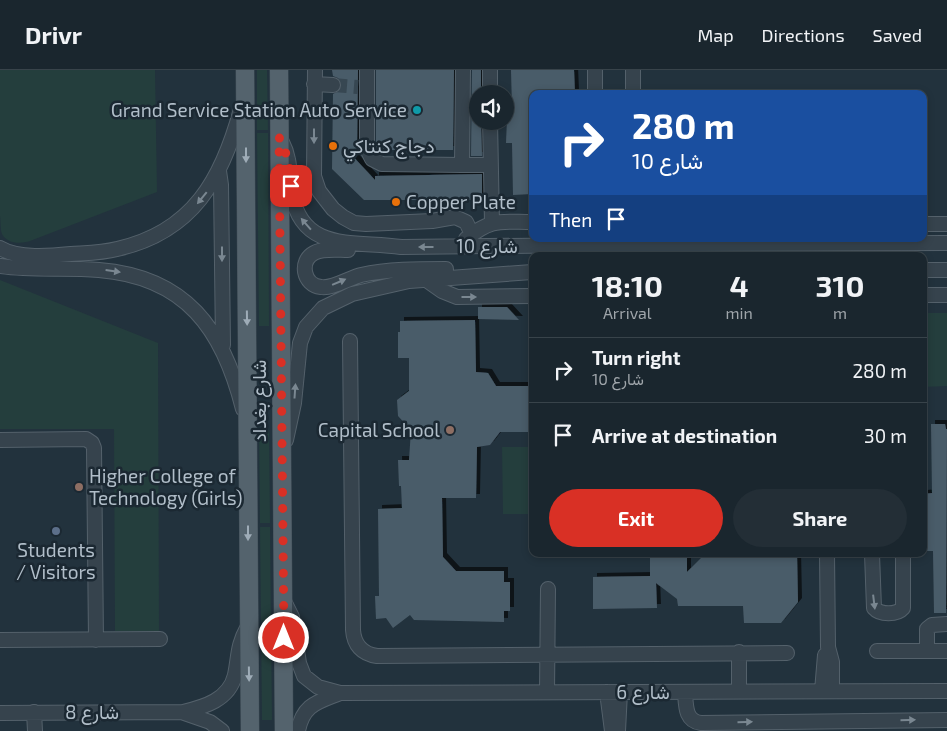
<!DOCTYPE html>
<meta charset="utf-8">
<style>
body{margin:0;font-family:"Exo 2",Vazirmatn,sans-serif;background:#232e36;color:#f1f3f6;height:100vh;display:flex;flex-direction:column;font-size:19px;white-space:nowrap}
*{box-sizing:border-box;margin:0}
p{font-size:16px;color:#9fa5aa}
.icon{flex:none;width:28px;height:28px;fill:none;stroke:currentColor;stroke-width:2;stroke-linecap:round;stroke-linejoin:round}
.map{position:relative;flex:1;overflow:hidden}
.details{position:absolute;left:529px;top:182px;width:398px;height:305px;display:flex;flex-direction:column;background:#1a262e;border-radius:10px;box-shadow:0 2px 8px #0003,0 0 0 1px #38434a}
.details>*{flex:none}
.hud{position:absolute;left:529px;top:20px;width:398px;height:152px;border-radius:10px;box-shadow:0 2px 8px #0003,0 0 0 1px #38434a;background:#1a4fa0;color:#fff;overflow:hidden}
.tools{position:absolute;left:469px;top:15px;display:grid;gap:10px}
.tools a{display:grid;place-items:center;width:45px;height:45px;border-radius:50%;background:#1a262e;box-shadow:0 2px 8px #0003,0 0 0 1px #38434a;font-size:25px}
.pin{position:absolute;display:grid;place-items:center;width:42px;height:42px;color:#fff;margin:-21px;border-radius:10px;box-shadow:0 2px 8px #0006}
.me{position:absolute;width:55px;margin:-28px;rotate:0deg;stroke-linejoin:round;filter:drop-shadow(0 0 4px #0008)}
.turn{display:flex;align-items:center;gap:18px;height:105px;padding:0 20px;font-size:22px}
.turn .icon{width:65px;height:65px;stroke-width:2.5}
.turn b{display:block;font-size:35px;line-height:42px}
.then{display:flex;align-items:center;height:48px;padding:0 20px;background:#0003;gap:10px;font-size:19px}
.eta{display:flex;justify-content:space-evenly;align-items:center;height:85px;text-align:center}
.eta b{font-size:30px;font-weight:700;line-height:35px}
.cta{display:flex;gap:10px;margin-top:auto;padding:10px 20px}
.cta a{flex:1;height:58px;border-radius:30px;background:#d93025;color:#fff;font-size:20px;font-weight:700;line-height:58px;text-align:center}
.cta a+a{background:#232e36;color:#f1f3f6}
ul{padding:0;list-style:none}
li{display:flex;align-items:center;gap:15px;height:65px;padding:0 20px;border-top:1px solid #38434a}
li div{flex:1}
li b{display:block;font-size:19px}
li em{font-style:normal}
header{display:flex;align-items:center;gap:30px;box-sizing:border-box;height:70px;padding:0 25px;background:#1a262e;border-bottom:1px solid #38434a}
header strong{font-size:24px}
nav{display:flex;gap:28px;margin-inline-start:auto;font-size:18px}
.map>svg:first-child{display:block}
</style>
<header>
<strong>Drivr</strong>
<nav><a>Map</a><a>Directions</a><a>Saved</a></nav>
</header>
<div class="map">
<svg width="947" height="661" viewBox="0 0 947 661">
<defs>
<filter id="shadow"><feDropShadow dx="4" dy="-4" stdDeviation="0" flood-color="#0009"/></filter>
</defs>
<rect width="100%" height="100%" fill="#22323d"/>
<path fill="#243e3d" d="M0,0H155L157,122L30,171C21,174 7,174 2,164C0,159 1,151 0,146Z
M257,0H267L268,60H257Z
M257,63H268L269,256H259Z
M0,210L158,273L159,561H115L114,359H0Z
M922,243H947V316L923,317Z
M259,359H269L270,453H260Z
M502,377H532V444H503Z
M260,457H270L271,552H261Z
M261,555H271L272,650H262Z"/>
<path fill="#4a5c69" filter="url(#shadow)" d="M332,0H358L357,80H347L375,110V106L482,104V130H364L332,99L333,24L340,20L342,15L338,8L333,6Z
M376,0H454L453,80H377L376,77Z
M472,0H481V24H478V51H481L482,86H471Z
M511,0H574L575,24H532V124L513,125L512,73H506L507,49H505V36L512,37Z
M478,237H507L519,250L478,249Z
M475,250L476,302L488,303L496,316H532V362H500L490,375L477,377L476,428H442L443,487L456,501H504V512H510V541H504V552L414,550L410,545L393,558L386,548L376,549L375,526H379L378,439L402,438L401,416H399L398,390H409L411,360L398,346L397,330L409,321V288H398V262H400V251Z
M931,354H945L946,359H947L946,543H934L933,481H924L923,424L932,423Z
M650,484H687V502L705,484H797L798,532L781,553H744L743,536H678L677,529L656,513L657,538L593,539V507L650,506Z"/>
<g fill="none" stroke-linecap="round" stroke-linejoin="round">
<path stroke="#374752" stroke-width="14" stroke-dasharray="14 7" stroke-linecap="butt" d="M333,15L358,17"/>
<defs>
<path id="minor" d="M315,0L314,106L319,121L333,139L343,147L354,153L366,154L432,151L455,147L466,152L472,164
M367,0V79L372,89L382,94L462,95L463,0
M595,0V24
M633,0V24
M314,14L333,15
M490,24V0
M490,51L492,153
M282,72C291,89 289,106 292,124C302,184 358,170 401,177L689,174L947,173
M462,95H490
M219,101L221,115L223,275
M922,154H947
M466,169C492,148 500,152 532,152
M0,178C18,189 51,186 71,184C86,183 102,183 117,179C193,162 222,109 241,39
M348,180C338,180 323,178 314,183C299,191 303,215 321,217C332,219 349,208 361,205C388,199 418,199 446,199
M0,196C33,201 66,197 99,200C186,207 223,259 243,339
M922,200H947
M425,209L442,221L457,227L532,226
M922,225H947
M350,271L353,560C354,575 362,584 377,586L787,583
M0,370L86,369L92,373L94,378L96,570
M286,370L294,333L300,273L306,257L323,238L352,224L409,211L532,202
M827,484L828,577L832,592V621
M872,484L874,538C880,545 897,545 903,538V484
M284,531L292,547L299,593L304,606L318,617L340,623L947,621
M0,570L160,569
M877,581H947
M927,581V559L932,555L947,554
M739,621V582
M822,621L825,585
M547,622L548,519
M607,622L612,661
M685,622C686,636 685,651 701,653L947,650
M34,642L35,661
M0,643L183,642C204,637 229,630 235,605C239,585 237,576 248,556
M184,643L210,652L222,661
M298,661C303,634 318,632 340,623
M618,661L620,622"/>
<path id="major" d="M245,0L250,661
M279,0L284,661"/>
</defs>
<use href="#minor" stroke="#54616b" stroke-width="16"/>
<use href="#major" stroke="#424f59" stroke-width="19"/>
<use href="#minor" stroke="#36434d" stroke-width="14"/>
<use href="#major" stroke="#54636d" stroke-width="18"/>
</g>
<defs><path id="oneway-solid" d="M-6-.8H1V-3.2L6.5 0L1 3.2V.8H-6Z" transform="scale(1.25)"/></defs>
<g fill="#7a8791">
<use href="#oneway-solid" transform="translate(314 66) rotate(90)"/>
<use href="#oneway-solid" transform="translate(202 128) rotate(129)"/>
<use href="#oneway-solid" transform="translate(306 154) rotate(-131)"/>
<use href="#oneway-solid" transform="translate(426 177) rotate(180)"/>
<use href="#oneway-solid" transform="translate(222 184) rotate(90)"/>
<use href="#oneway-solid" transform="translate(113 201) rotate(8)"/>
<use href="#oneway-solid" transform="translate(339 212) rotate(-23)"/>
<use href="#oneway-solid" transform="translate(469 227)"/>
<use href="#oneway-solid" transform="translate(295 321) rotate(-86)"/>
<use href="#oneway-solid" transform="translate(874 532) rotate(83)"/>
<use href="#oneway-solid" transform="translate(908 650) rotate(-1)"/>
<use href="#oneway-solid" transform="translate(745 652) rotate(-1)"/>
</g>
<g fill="#9eacb7">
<use href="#oneway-solid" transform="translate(246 85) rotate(90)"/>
<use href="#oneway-solid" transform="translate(247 248) rotate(89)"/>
<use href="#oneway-solid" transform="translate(248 463) rotate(90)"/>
<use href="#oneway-solid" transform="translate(249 604) rotate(89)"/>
</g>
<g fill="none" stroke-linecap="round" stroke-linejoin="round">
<path stroke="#d93025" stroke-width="9" stroke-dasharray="0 16.2" d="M284,568L279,67L289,91L291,116"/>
</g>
<circle fill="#0f9aa8" stroke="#1b2832" stroke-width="2" cx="417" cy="40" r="5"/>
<g fill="#e8710a" stroke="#1b2832" stroke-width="2">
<circle cx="333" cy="76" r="5"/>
<circle cx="396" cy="132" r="5"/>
</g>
<g fill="#8d6e63" stroke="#1b2832" stroke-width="2">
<circle cx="450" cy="360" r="5"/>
<circle cx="79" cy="417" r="5"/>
</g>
<circle fill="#5c6f8a" stroke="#1b2832" stroke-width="2" cx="56" cy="461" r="5"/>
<g text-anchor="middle" stroke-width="5" stroke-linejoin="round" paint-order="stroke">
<g font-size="19" fill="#b1bec9" stroke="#1b2832" text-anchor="start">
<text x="407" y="47" text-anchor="end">Grand Service Station Auto Service</text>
<text x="343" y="83">دجاج كنتاكي</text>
<text x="406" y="139">Copper Plate</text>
<text x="440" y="367" text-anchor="end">Capital School</text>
<text x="89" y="413">Higher College of<tspan x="89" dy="22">Technology (Girls)</tspan></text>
<text x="56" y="487" text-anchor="middle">Students<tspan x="56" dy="22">/ Visitors</tspan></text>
</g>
<g font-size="19" fill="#b1bec9" stroke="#1b2832">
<text x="487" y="183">شارع 10</text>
<text transform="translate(259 331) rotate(-90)" y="7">شارع بغداد</text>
<text x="643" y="629">شارع 6</text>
<text x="92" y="649">شارع 8</text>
</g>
</g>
</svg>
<div class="tools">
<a><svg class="icon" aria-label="sound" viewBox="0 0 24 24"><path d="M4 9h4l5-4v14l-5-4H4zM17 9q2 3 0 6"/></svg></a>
</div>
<div class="pin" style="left:291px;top:116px;background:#d93025"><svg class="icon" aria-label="arrive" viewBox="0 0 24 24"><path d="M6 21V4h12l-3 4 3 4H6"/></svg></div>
<svg class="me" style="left:284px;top:568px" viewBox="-20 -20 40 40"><circle r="17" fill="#d93025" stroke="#fff" stroke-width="3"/><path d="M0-11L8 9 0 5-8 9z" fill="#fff"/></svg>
<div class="hud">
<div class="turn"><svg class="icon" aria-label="right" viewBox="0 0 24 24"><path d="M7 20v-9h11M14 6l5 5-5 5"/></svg><div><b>280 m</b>شارع 10</div></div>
<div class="then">Then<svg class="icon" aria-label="arrive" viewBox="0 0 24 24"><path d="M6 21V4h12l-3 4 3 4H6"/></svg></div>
</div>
<section class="details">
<div class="eta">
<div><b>18:10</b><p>Arrival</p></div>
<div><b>4</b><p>min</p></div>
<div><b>310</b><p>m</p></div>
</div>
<ul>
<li><svg class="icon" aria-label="right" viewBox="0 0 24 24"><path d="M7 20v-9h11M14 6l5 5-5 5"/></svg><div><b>Turn right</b><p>شارع 10</p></div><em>280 m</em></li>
<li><svg class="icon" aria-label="arrive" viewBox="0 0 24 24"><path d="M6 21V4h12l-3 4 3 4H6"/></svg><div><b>Arrive at destination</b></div><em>30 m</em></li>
</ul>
<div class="cta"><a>Exit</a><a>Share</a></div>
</section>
</div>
